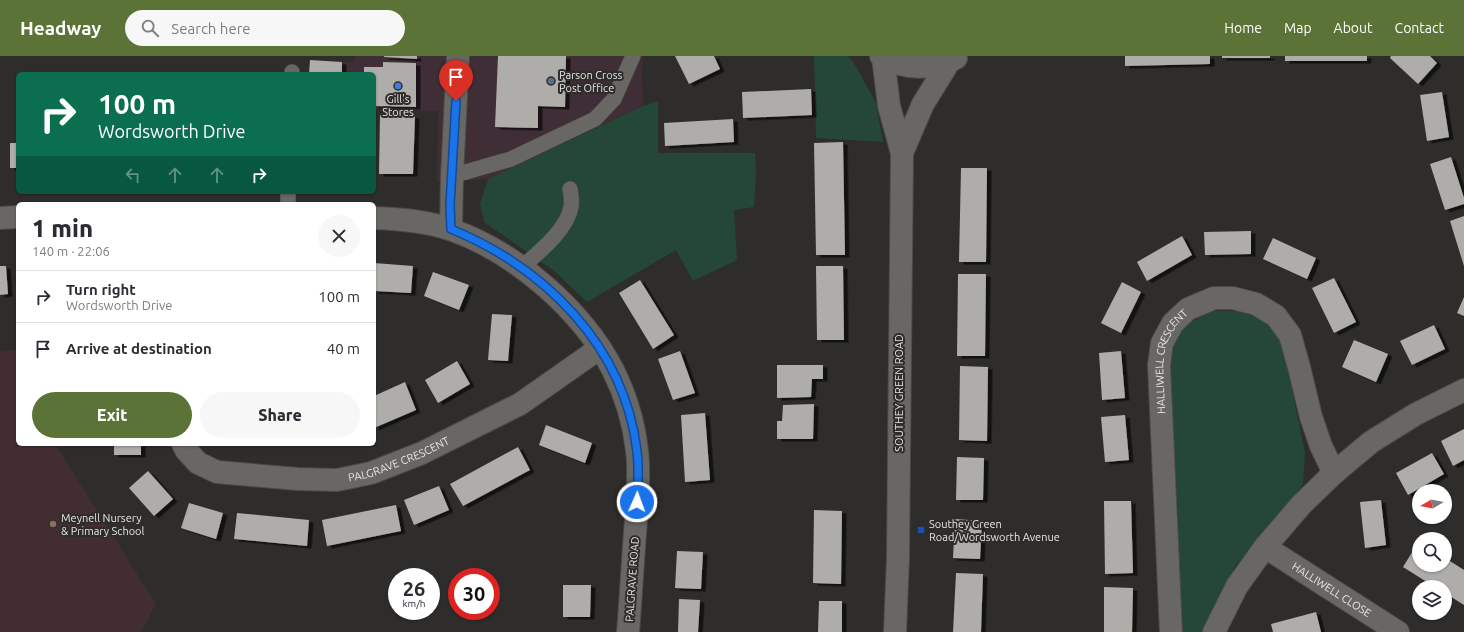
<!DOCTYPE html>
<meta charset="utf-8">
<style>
body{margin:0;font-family:Ubuntu,sans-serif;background:#f7f7f7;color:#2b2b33;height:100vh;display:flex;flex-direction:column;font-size:15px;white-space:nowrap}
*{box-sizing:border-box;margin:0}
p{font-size:13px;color:#7c7c81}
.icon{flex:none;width:22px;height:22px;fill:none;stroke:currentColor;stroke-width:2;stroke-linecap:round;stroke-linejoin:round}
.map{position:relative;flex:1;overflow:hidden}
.details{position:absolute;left:16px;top:146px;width:360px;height:244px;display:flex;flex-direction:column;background:#fff;border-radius:6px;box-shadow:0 1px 3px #0004}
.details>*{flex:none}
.hud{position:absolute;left:16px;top:16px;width:360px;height:122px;border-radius:6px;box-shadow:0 1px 3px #0004;background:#0b6e4f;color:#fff;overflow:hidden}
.needle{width:26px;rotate:260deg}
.buttons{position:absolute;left:1412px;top:428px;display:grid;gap:8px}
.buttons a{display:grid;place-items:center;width:40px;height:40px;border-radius:50%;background:#fff;box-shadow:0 1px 3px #0004;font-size:20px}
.speed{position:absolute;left:388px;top:512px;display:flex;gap:8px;font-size:20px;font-weight:700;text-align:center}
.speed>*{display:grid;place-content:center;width:52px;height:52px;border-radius:50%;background:#fff;box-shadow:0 1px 3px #0004;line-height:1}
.speed small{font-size:10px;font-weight:400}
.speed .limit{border:6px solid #d22;background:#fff;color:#111}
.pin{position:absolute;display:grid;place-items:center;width:34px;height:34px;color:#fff;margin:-41px -17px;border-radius:50% 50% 50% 0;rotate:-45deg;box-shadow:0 0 4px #0007}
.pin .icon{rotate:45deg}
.me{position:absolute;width:44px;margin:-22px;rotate:2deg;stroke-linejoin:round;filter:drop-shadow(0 0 3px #0008)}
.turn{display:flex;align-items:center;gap:14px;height:84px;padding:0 16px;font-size:18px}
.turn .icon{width:52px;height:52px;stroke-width:2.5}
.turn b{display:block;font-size:28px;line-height:34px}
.lanes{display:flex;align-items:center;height:38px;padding:0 16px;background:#0003;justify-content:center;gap:20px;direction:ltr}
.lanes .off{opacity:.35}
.round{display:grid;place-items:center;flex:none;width:42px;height:42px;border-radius:21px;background:#f7f7f7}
.summary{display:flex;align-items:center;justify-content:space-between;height:68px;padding:0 16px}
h1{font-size:24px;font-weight:800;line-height:30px}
.primary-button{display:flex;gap:8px;margin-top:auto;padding:8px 16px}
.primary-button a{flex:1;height:46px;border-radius:24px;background:#5b7336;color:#fff;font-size:16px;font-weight:800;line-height:46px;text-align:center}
.primary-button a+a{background:#f7f7f7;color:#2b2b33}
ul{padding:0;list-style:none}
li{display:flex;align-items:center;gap:12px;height:52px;padding:0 16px;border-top:1px solid #e1e1e2}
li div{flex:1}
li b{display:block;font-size:15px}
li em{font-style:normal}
header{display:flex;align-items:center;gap:24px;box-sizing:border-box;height:56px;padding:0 20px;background:#5b7336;color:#fff}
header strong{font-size:19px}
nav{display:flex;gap:22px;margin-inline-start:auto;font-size:14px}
.search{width:280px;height:36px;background:#f7f7f7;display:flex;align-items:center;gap:10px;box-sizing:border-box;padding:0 14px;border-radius:22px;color:#7c7c81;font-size:15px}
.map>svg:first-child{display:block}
</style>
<header>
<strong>Headway</strong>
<div class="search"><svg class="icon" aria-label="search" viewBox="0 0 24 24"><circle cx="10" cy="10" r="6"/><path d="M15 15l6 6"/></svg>Search here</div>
<nav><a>Home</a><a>Map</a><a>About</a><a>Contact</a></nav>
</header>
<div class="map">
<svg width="1464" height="576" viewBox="0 0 1464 576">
<defs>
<filter id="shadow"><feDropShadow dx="4.5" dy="2.5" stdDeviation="0" flood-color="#0009"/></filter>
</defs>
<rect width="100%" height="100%" fill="#2e2d2b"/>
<path fill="#402e37" d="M354,0H643L642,18L643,50L488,123L437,126L438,55L374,53V18H342V6H354Z"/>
<path fill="#422e32" d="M18,294V388H55L156,548L141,576H0V295Z"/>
<path fill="#244737" d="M814,0H848L854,7L876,47L883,86L816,82Z
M658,45V97H755L756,117L754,151L734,154L737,204L693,225L676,194L587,246L553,214L484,166L480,148L488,123L643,50Z
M1212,255H1242L1268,268L1283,288L1305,397L1303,428L1284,455L1235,510L1206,576H1180L1178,461L1170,312L1175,283L1188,268Z"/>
<path fill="#afadaa" filter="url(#shadow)" d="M384,0H417V3L384,1Z
M498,0H566L565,51L538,50V72L495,71Z
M675,0H714L720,13L689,28Z
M1125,0H1210V8L1125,10Z
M1222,0H1270V2H1222Z
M1285,0H1367V5H1285Z
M1391,0H1430L1437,7L1418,28L1390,2Z
M310,4L342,6V18H309Z
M383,6L416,7V51L374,50V18H364V11H383Z
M811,33L812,59L743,62L742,36Z
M1442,36L1449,81L1427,85L1420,39Z
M380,59L415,60L413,118H379Z
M733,63L734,86L665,90L664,67Z
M843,86L845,199H816L814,87Z
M10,87H18V112H10Z
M1451,101L1464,142V148L1445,154L1430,108Z
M961,112H987L986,206H959Z
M1464,160V210L1450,165Z
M1251,175V198L1205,199L1204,176Z
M1182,180L1192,199L1147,225L1137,206Z
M1273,182L1316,202L1307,223L1263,203Z
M374,207L413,210L411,237L374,235Z
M0,210H6L8,238L0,239Z
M816,210H843L844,284H817Z
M433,216L469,229L459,254L424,240Z
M958,218H986L985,300H957Z
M1334,222L1356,266L1334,277L1312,232Z
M640,224L674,279L653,293L619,237Z
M1122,226L1141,236L1121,277L1101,267Z
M1464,241V260L1457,257Z
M492,258L512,259L508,305L488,304Z
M1434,269L1445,293L1412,309L1400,285Z
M1354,284L1388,298L1376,326L1342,311Z
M680,295L695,337L673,344L658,303Z
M1121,295L1125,342L1102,344L1099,297Z
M457,305L470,328L438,347L425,324Z
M777,309H823V323H812L811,341L777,342Z
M960,310L988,311L987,385L959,384Z
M405,326L416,354L374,372V340Z
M814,348L813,383H777V365H782L783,349Z
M705,357L710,424L685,426L681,359Z
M1125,359L1129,404L1105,406L1101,361Z
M546,369L592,387L585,407L539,389Z
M1464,373V404L1453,410L1441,385Z
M114,388H141V399H114Z
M518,391L530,414L463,450L450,428Z
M1432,397L1444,418L1408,439L1396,417Z
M957,401L984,402L983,444H956Z
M148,415L173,443L154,460L129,432Z
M439,430L449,454L414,469L404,444Z
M1381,444L1386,489L1365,492L1360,446Z
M1104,445H1131L1133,517L1105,518Z
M189,447L223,457L216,483L181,472Z
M396,449L401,475L327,490L322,464Z
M814,454L842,455L841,528L813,527Z
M237,457L309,464L307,490L234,483Z
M955,463L982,465L980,503L953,502Z
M1419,485V509H1445V502L1464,514V549L1445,537V531H1435L1403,511Z
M677,495L703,496L701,533L675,532Z
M956,517L983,518L981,576H953Z
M563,529H591L590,561H563Z
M1104,531L1133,532L1132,576H1104Z
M679,543L700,544L698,576H678Z
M819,545H842V576H818Z
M1316,556L1321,576H1273L1271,568Z"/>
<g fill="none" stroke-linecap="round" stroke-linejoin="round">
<defs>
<path id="service" d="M292,18V16
M452,120L511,103L595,63L614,43L633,0
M288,148V136
M522,211C539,196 567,174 571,151C572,146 571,138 570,133"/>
<g id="minor">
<path d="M0,162L18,161"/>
<path d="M374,162C400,163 427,165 452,174C515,196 582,254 613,314C625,338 634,367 637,395C640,417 637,442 636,464C633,501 631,539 628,576"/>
<path d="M451,173L452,120L458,0"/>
<path id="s1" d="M183,388L186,394L198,407L217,416L298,423L337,424L371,417L422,397L520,348L600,292"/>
<path id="s2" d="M1265,491L1398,576"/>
<path id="s3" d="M1171,576L1159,309L1162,287L1173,267L1188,253L1214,242H1233L1256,248L1276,260L1290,279L1299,311L1311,361L1321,390L1334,417"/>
<path d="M1214,576L1237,530L1265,491L1301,449L1334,417L1371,386L1416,358L1464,334"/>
</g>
<path id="tertiary" d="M881,0C903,14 934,14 956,2
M883,1L889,50L902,97L898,501L895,576
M902,97L923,48L949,6"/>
</defs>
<use href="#service" stroke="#4d4b49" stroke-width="16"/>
<use href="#minor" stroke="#4d4b49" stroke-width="24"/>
<use href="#tertiary" stroke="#4d4b49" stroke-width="24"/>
<use href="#service" stroke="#696764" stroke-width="15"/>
<use href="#minor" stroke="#696764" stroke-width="22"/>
<use href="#tertiary" stroke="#696764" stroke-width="22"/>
</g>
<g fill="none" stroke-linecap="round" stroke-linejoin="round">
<defs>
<path id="route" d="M456,45L450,149L451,173C545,212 624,289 637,395C639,411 638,430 637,446"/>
</defs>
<use href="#route" stroke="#114b97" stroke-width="10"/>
<use href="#route" stroke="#1a73e8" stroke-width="7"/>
</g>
<circle fill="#5c6f8a" stroke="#2e2d2b" stroke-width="1.5" cx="551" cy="25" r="4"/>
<circle fill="#3f7fe0" stroke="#2e2d2b" stroke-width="1.5" cx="398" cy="30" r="4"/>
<circle fill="#8d6e63" stroke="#2e2d2b" stroke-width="1.5" cx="53" cy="468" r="4"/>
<rect fill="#1a4fb4" stroke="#2e2d2b" stroke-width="1.5" x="917" y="470" width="8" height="8" rx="2"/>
<g text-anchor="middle" stroke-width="4" stroke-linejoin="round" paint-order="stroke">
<g font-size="11" fill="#e7e6e4" stroke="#2e2d2b" text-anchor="start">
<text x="559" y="23">Parson Cross<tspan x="559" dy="13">Post Office</tspan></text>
<text x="398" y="47" text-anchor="middle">Gill's<tspan x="398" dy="13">Stores</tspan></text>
<text x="61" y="466">Meynell Nursery<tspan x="61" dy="13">&amp; Primary School</tspan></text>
<text x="929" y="472">Southey Green<tspan x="929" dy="13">Road/Wordsworth Avenue</tspan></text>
</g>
<g font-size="11" fill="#e7e6e4" stroke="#2e2d2b">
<text dy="4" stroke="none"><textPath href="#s3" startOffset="274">HALLIWELL CRESCENT</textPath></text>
<text transform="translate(899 337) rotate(-90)" y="4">SOUTHEY GREEN ROAD</text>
<text dy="4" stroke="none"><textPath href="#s1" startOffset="231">PALGRAVE CRESCENT</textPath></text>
<text transform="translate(632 523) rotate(-86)" y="4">PALGRAVE ROAD</text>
<text dy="4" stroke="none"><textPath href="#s2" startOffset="79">HALLIWELL CLOSE</textPath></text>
</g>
</g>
</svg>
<div class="buttons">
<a><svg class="needle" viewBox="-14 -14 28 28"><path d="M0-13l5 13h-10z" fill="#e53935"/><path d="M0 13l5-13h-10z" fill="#7c7c81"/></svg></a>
<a><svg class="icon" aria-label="search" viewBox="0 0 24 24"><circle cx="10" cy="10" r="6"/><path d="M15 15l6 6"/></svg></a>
<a><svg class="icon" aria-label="layers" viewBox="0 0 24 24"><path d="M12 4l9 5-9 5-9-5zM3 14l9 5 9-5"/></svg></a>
</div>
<div class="speed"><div>26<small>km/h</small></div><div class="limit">30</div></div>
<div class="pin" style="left:456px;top:45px;background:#d93025"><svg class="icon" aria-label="arrive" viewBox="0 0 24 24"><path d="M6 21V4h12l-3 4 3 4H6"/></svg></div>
<svg class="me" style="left:637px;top:446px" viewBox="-20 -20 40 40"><circle r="17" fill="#1a73e8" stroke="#fff" stroke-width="3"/><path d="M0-11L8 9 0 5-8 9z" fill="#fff"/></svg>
<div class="hud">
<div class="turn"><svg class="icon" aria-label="right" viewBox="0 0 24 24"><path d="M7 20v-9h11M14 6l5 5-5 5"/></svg><div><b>100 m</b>Wordsworth Drive</div></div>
<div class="lanes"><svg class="icon off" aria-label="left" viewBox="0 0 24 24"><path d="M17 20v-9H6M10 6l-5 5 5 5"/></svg><svg class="icon off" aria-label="ahead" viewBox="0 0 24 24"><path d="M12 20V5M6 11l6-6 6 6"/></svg><svg class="icon off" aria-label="ahead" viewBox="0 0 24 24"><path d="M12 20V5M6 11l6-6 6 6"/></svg><svg class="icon" aria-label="right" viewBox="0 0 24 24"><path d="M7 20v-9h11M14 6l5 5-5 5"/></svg></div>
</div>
<section class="details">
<div class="summary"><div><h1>1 min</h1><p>140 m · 22:06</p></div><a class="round"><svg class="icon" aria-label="close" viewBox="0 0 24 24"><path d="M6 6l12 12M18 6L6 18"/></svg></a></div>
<ul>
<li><svg class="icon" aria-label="right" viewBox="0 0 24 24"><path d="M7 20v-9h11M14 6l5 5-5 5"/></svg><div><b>Turn right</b><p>Wordsworth Drive</p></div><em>100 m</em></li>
<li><svg class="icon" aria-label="arrive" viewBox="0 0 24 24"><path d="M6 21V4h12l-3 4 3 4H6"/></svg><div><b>Arrive at destination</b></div><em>40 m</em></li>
</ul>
<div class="primary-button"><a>Exit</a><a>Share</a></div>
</section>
</div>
